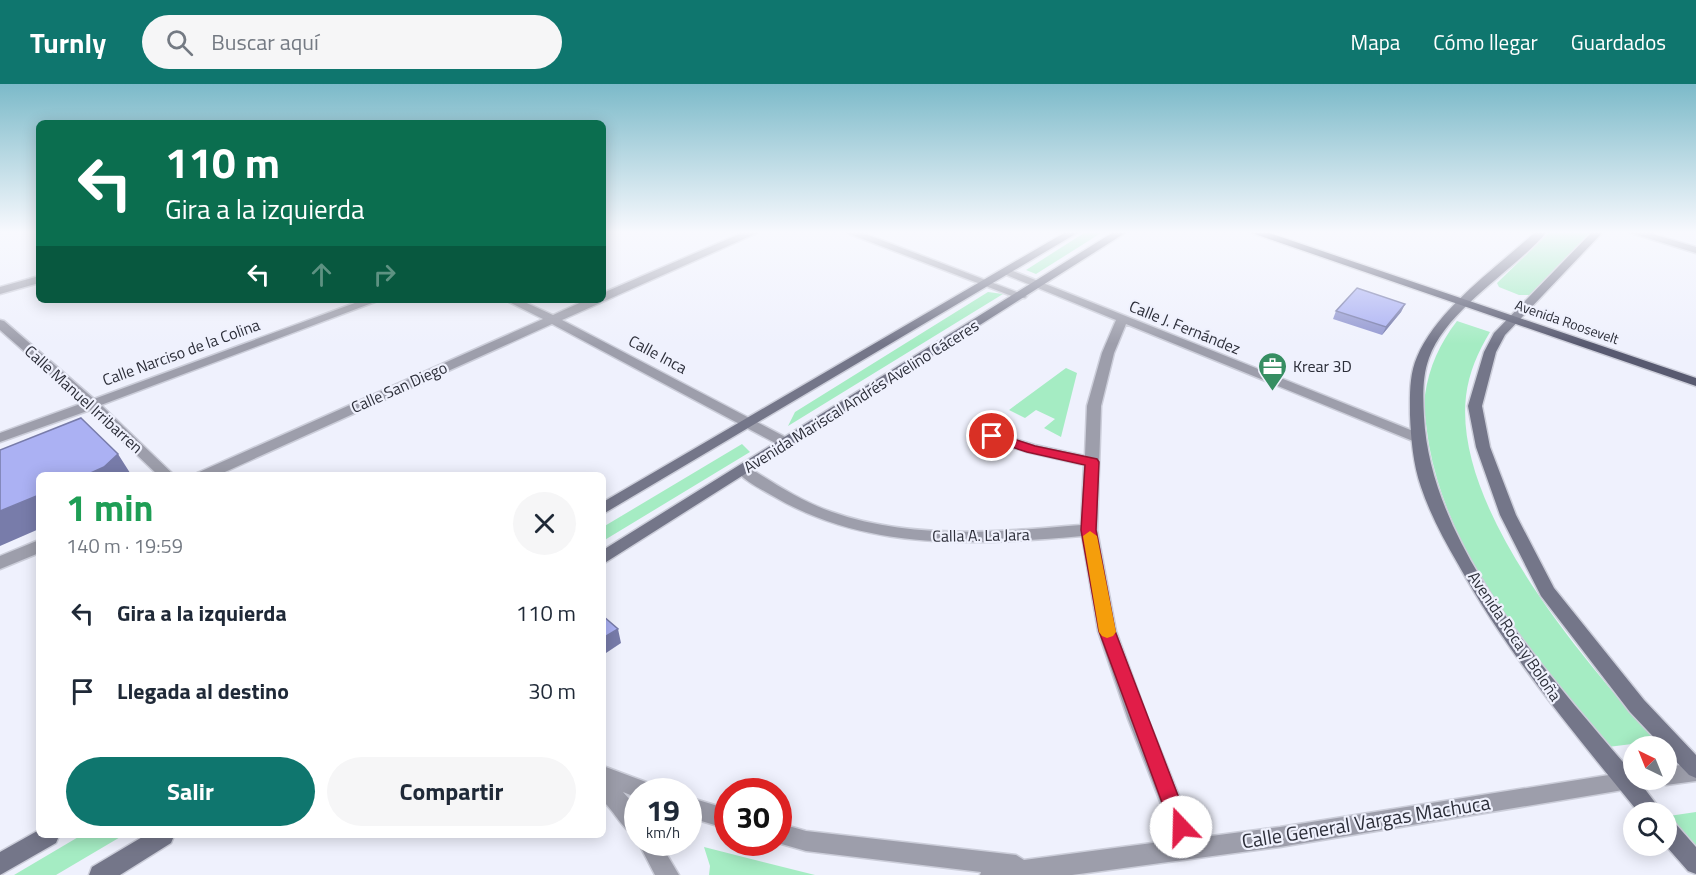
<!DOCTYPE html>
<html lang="es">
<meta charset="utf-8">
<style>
body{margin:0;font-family:"Titillium Web",sans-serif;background:#f6f6f7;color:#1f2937;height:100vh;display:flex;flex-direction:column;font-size:22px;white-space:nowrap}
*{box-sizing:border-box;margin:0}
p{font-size:20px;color:#747a83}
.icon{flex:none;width:33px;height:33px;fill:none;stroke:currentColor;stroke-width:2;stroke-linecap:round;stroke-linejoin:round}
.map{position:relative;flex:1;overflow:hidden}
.details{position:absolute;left:36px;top:388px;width:570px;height:366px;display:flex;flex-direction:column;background:#fff;border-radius:9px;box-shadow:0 3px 15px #0003}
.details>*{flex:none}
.hud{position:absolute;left:36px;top:36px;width:570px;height:183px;border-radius:9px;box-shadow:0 3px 15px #0003;background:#0b6e4f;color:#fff;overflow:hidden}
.needle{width:39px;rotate:317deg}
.buttons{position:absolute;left:1623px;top:652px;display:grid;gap:12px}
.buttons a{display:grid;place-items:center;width:54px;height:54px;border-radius:50%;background:#fff;box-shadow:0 3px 15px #0003;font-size:30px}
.speed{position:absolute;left:624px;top:694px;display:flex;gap:12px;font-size:30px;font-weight:700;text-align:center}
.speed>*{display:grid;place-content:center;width:78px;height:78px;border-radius:50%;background:#fff;box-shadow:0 3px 15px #0003;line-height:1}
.speed small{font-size:15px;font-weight:400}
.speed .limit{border:9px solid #d22;background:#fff;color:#111}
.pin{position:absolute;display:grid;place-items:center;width:51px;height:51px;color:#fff;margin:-26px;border:3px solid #fff;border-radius:50%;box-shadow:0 2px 6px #0007}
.me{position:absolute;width:66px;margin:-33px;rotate:339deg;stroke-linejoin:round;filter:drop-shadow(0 0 4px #0008)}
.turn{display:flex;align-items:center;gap:21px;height:126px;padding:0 30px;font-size:27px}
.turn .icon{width:78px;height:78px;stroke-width:2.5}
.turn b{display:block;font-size:42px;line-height:51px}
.lanes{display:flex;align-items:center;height:57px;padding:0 30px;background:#0003;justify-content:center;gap:30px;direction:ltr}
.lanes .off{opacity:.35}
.round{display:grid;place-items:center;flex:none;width:63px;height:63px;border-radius:32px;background:#f6f6f7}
.headline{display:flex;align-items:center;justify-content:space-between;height:102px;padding:0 30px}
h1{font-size:36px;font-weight:700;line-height:45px;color:#1e9e55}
.button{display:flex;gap:12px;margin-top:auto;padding:12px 30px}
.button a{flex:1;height:69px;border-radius:36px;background:#0f766e;color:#fff;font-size:24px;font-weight:700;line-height:69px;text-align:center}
.button a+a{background:#f6f6f7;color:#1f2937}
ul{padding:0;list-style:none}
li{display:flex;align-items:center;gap:18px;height:78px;padding:0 30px}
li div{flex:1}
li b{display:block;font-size:22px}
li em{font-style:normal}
header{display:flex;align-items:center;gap:36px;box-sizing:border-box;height:84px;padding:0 30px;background:#0f766e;color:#fff}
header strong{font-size:28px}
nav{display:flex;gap:33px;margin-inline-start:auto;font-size:21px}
.search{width:420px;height:54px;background:#f6f6f7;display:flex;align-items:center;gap:15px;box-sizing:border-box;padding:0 21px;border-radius:33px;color:#747a83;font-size:22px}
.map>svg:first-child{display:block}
</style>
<header>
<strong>Turnly</strong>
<div class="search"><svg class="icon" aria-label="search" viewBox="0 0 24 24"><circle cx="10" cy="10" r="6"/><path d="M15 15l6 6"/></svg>Buscar aquí</div>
<nav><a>Mapa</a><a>Cómo llegar</a><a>Guardados</a></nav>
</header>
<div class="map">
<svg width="1696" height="791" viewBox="0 0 1696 791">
<rect width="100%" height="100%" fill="#eff1fd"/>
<path fill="#a5ecc3" d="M1084,149H1101L1036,190L1026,186Z
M1549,149H1591L1533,211H1519L1499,203L1497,199Z
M988,208L1003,210L788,342L795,328Z
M1457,237L1490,248C1478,268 1469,288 1466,312C1453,426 1585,577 1656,657L1608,663C1535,574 1450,477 1429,361C1427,345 1423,326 1425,311C1429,283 1440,259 1457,237Z
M1066,284L1077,289L1061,353L1044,344L1055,335L1036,326L1025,334L1009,326Z
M742,360L750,368L603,457V443Z
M1696,728V763L1669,732Z
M80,752H122L56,791H14Z
M704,763L815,791H709L710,782Z"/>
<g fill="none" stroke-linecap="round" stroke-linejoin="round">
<defs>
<path id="street" d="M742,149H757L562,236L791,356L793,359L791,362H781L552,240L216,392H195L197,389L543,235L505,216H520L553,231L586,216H603V209Z
M847,149H863L1027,212L1025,214H1017Z
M1631,149H1649L1696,163V169Z
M1008,185L1423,351L1425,354L1423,357H1413L1126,240L1114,269L1101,322L1097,446L1116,547L1148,635L1196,754L1280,743L1634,687V696H1644L1641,703L1280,763L1072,791H980L981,788L806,767L778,759V739L806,747L1016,771L1024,776L1175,756L1128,635L1098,547L1082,452C977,461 868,468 773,412C761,405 744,397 736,386L743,381L748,383C775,400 802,418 832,428C912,456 999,448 1081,441L1084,381L1027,368L987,355L985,352L992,348L1035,361L1085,372L1087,322L1102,269L1116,236L1004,190L1002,188Z
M39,192V199L0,210V203Z
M363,216H380L101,321L175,392H159L90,326L0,358V349L83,319L0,246V236L4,237L94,315Z
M39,456V469L0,485V472Z
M1696,679V697L1666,701L1659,698L1658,696H1666V683Z
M603,682L654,701L657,708H638V714L623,708L638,725V753C623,747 615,728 603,717Z
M688,713L728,725V745L688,733Z
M638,758L660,759L679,791H655Z"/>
<path id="secondary" d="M1064,149H1077L603,430V418Z
M1112,149H1125L603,480V466Z
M1534,149H1546C1512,188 1446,226 1429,274C1422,293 1423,314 1424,333C1431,465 1552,594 1634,691V696H1638L1663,729H1639C1574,649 1508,571 1458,480C1444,456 1430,430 1421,403C1413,380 1411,355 1410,331C1410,313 1409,291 1417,273C1437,225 1496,184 1534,149Z
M1591,149H1602L1505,251L1496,268L1482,322L1490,363L1516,431L1554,504L1644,616L1696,671V694L1689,691L1666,667V663H1663L1630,628L1541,512L1500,431L1476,363L1468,322L1484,268L1494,249Z
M1666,735L1674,738L1696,763V790L1688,787L1666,762Z
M39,746V752H59L56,759L0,791V768Z
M144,752H174L171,759L120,791H89L92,783Z"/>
<path id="primary" d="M1252,149H1269L1696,294V302Z"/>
</defs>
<use href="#street" stroke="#ccceda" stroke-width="3"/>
<use href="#secondary" stroke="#ccceda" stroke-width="3"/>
<use href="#primary" stroke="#ccceda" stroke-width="3"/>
<use href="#street" fill="#9d9eab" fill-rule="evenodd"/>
<use href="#secondary" fill="#747689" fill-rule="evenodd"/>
<use href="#primary" fill="#585a70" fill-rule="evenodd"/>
</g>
<path fill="#9398d1" d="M1405,220L1401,228L1382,251L1333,235L1336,227Z"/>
<path fill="#787caa" d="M1405,220L1401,228L1382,251L1386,243Z
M118,370L132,392H84Z
M39,411V445L0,462V427Z
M618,545L621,559L603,571V554Z"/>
<path fill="#abb1f3" stroke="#787caa" stroke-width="1.5" d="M1357,204L1405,220L1386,243L1336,227Z
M81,334L118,370L104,383L84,392H39V411L0,427V366Z
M603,532L618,545L603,554Z"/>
<linearGradient id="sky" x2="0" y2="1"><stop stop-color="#7cbac9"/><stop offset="0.57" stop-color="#f8f9fe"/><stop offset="1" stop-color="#f8f9fe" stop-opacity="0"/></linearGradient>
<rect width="1696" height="260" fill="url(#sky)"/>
<path fill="#e11d48" stroke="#92132f" stroke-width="1.5" d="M992,348L1035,362L1097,375L1099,378L1096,446L1115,547L1190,743L1188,749L1181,752L1174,749L1171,743L1099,547L1081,446L1085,381L1027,368L987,355L985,352Z"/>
<path fill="#f59e0b" d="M1090,447L1097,452L1116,548L1113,552L1107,554L1102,552L1099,548L1083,452Z"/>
<defs>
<symbol id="office-pin" viewBox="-11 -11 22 30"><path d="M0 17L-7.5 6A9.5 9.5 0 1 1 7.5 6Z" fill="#368e62" stroke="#eff1fd"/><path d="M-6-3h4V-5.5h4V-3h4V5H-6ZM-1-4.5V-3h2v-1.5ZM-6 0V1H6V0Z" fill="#fff"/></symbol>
</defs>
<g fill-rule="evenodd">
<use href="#office-pin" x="1256" y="266" width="33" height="45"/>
</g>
<g text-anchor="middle" stroke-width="4.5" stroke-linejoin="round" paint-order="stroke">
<g font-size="14" fill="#2c2e39" stroke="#eff1fd">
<text transform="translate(1567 238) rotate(19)" y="5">Avenida Roosevelt</text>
</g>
<g font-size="16" fill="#2c2e39" stroke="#eff1fd">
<text transform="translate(1185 243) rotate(22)" y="6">Calle J. Fernández</text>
<text transform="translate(181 268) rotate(-20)" y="6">Calle Narciso de la Colina</text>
<text transform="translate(658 270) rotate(28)" y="6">Calle Inca</text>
<text transform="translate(399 303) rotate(-24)" y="6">Calle San Diego</text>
<text transform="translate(861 312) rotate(-32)" y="6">Avenida Mariscal Andrés Avelino Cáceres</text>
<text transform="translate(84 315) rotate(42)" y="6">Calle Manuel Irribarren</text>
<text transform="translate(981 451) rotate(-1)" y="6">Calla A. La Jara</text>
<text transform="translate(1515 552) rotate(56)" y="6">Avenida Roca y Boloña</text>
</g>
<g font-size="16" fill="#2c2e39" stroke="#eff1fd" text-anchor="start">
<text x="1293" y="288">Krear 3D</text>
</g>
<g font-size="20" fill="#2c2e39" stroke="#eff1fd">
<text transform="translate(1366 738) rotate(-9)" y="7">Calle General Vargas Machuca</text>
</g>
</g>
</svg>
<div class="buttons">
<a><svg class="needle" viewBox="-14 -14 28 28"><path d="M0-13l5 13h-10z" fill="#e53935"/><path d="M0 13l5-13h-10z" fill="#747a83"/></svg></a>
<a><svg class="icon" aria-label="search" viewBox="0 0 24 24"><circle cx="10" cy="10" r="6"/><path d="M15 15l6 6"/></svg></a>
</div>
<div class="speed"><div>19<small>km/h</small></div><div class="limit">30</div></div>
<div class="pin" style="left:992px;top:352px;background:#d93025"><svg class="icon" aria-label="arrive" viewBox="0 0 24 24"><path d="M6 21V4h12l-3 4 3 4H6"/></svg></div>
<svg class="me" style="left:1181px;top:743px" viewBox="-20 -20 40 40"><circle r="19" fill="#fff"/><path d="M0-13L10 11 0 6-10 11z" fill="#e11d48"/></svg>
<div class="hud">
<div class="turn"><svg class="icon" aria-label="left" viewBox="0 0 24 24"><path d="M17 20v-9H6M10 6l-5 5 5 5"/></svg><div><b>110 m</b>Gira a la izquierda</div></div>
<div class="lanes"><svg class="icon" aria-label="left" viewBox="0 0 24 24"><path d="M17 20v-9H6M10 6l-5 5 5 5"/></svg><svg class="icon off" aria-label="ahead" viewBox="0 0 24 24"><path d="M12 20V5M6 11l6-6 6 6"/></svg><svg class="icon off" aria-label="right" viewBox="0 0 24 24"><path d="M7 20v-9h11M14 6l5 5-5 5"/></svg></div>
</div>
<section class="details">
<div class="headline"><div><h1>1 min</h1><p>140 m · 19:59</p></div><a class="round"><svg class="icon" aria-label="close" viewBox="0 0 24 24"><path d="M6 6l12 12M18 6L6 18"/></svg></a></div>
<ul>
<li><svg class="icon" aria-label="left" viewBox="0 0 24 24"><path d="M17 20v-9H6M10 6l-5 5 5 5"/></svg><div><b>Gira a la izquierda</b></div><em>110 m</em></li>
<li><svg class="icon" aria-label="arrive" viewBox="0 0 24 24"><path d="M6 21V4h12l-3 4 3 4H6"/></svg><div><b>Llegada al destino</b></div><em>30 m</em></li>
</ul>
<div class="button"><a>Salir</a><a>Compartir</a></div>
</section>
</div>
